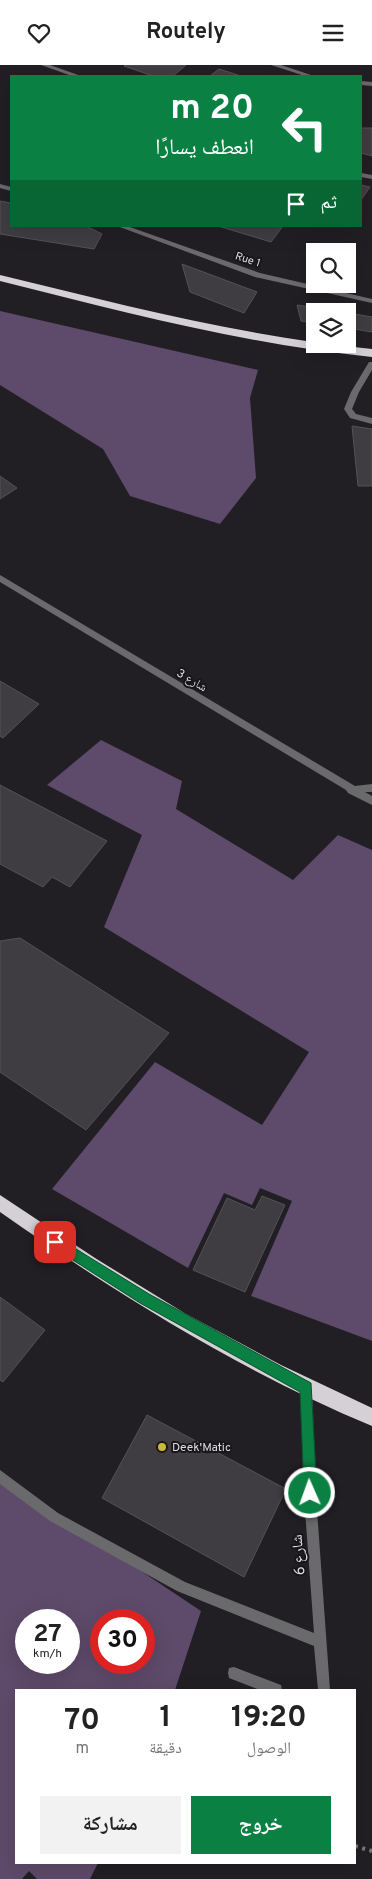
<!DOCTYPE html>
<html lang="ar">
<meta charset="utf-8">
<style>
body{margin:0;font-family:Overpass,"Noto Naskh Arabic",sans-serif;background:#f2f2f2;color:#222;direction:rtl;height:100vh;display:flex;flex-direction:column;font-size:19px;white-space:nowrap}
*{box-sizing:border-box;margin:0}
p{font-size:16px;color:#767676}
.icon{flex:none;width:28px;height:28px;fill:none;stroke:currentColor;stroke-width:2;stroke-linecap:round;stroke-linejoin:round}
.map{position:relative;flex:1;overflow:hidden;direction:ltr}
.side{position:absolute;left:15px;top:1624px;width:341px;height:175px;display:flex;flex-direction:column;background:#fff;border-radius:0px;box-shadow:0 5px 20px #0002;direction:rtl}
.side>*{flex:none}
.guide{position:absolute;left:10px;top:10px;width:352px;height:152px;border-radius:0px;box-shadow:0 5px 20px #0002;direction:rtl;background:#0b8043;color:#fff;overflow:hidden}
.tools{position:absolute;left:306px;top:178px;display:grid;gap:10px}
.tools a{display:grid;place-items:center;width:50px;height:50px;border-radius:0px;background:#fff;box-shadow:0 5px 20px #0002;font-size:25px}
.speed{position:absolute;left:15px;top:1544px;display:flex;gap:10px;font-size:25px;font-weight:700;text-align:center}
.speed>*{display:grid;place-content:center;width:65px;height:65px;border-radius:50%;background:#fff;box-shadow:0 5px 20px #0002;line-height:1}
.speed small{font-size:12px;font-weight:400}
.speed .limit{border:8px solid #d22;background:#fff;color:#111}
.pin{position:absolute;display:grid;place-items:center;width:42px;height:42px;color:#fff;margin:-21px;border-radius:10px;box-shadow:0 2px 8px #0006}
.me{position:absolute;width:55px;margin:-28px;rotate:358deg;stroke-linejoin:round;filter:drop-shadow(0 0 4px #0008)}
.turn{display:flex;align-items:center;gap:18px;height:105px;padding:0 25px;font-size:22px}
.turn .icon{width:65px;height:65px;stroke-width:2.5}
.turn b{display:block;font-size:35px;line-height:42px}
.then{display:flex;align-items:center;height:48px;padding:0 25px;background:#0003;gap:10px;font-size:19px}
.eta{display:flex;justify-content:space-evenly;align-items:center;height:85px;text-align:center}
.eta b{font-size:30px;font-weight:700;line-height:35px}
.primary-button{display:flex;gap:10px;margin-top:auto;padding:10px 25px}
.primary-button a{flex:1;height:58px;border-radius:0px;background:#0b8043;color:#fff;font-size:20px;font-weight:700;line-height:58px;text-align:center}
.primary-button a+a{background:#f2f2f2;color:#222}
header{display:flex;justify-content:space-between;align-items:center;height:65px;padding:0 25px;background:#fff;font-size:22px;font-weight:700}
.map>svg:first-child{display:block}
</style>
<header><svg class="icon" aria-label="menu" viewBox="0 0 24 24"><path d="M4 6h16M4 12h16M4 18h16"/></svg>Routely<svg class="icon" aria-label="heart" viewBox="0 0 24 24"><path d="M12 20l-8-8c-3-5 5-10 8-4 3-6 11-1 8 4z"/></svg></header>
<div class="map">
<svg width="372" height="1814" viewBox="0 0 372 1814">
<rect width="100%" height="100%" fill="#221f24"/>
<path fill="#5e4a6a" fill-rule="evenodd" d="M0,246L258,305L250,333L256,413L220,459L130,431L103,384L0,320Z
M101,675L182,716L176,744L293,815L338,770L372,785V1276L251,1231L292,1136L260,1123L252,1140L224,1128L188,1203L52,1124L155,997L262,1060L309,987L104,862L142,770L47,720Z
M0,1412L201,1546L175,1625H16V1798H98L90,1814H37L29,1806L22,1814H0ZM26,1555H69V1598H26ZM101,1555H144V1598H101Z"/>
<path fill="#403d42" stroke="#555257" d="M125,0H186L173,11H153L124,1Z
M219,4L241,11H210Z
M361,63H372V91L361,88Z
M361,120L370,122L361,135Z
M0,136L11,138V161H86L102,169L94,184L0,169Z
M218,161H283L271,177Z
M182,199L257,227L244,248L190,227Z
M297,240L337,246H315V258L301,256Z
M348,248L372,252V267L348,263Z
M352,361L372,364V421H358Z
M0,411L17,423L0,434Z
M0,616L39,639L3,673L0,671Z
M0,720L107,776L70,822L52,812L43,822L0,799Z
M20,873L169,968L86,1065L0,1007V876Z
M262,1131L285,1140L245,1227L193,1205L227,1133L255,1145Z
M0,1232L45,1265L3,1317L0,1315Z
M147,1350L286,1424L244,1512L102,1433Z"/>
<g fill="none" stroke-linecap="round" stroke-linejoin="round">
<path stroke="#7a787c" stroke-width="4" stroke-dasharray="3 4.5" stroke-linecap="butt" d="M355,1781L372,1786"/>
<path fill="#6a696b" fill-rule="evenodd" d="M41,0H50L81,11H72Z
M271,0H281L314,11H305Z
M361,16L372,17V21L361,20Z
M361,108L372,110V114L361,112Z
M0,119L11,122V126L0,123Z
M117,161H127L260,208L372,234V238L255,212Z
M369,297H372V305L359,327L352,344L356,349L372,353V359L350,353L344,344L351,327Z
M0,510L355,721L372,719V727H365L372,731V740L348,728L346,725L0,517Z
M306,1317L310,1319L312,1323L317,1445L330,1625H318L314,1581L177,1526L50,1456L0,1419V1405L58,1448L185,1517L314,1568L305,1445L300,1323L302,1319Z
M234,1602L281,1620L282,1625H260L229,1613L228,1608L229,1603Z"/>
<path fill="#d4d0d6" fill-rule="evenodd" d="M0,210C123,240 246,272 372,284V292C245,279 123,247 0,216Z
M0,1130L95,1193L186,1249L281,1300L372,1343V1361C240,1306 117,1229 0,1147Z"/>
</g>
<path fill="#0b8043" stroke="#07532c" d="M55,1171L149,1229L311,1318L317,1428L315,1432L310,1434L306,1432L304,1428L300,1327L140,1238L51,1181L49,1177L51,1173Z"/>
<circle fill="#c9ba3a" stroke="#18161a" stroke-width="2" cx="162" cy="1382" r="5"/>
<g text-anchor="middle" stroke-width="4" stroke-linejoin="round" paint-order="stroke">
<g font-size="11" fill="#dfdde0" stroke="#18161a">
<text transform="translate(248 194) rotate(18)" y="4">Rue 1</text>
</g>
<g font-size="12" fill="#dfdde0" stroke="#18161a">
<text transform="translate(192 615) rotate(31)" y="4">شارع 3</text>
</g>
<g font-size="12" fill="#dfdde0" stroke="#18161a" text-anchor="start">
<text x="172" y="1386">Deek'Matic</text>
</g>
<g font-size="15" fill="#dfdde0" stroke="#18161a">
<text transform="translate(298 1490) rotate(-94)" y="5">شارع 6</text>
</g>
</g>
</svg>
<div class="tools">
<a><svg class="icon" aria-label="search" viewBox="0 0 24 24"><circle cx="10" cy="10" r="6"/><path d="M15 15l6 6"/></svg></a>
<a><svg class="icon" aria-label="layers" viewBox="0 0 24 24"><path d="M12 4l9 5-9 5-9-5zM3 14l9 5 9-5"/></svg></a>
</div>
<div class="speed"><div>27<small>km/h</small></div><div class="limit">30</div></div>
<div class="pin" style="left:55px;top:1177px;background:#d93025"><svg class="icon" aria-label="arrive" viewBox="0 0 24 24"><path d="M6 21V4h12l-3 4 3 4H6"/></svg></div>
<svg class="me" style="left:310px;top:1428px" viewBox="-20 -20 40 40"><circle r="17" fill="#0b8043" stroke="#fff" stroke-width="3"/><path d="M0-11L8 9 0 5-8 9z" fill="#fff"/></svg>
<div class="guide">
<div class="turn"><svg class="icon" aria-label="left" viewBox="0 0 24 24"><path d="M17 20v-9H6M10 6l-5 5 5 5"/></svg><div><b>20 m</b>انعطف يسارًا</div></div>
<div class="then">ثم<svg class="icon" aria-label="arrive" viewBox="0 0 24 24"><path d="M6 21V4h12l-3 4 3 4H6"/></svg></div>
</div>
<section class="side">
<div class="eta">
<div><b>19:20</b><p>الوصول</p></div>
<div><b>1</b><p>دقيقة</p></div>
<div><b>70</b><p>m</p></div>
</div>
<div class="primary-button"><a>خروج</a><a>مشاركة</a></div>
</section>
</div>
